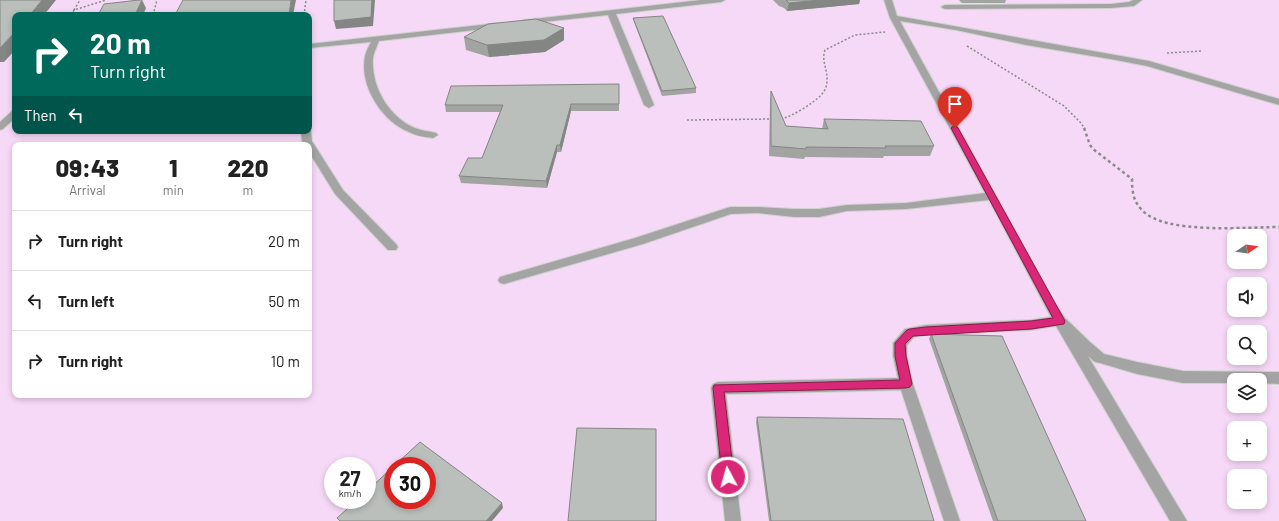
<!DOCTYPE html>
<meta charset="utf-8">
<style>
body{margin:0;font-family:Barlow,sans-serif;background:#f6f6f6;color:#222;height:100vh;display:flex;flex-direction:column;font-size:15px;white-space:nowrap}
*{box-sizing:border-box;margin:0}
p{font-size:13px;color:#767676}
.icon{flex:none;width:22px;height:22px;fill:none;stroke:currentColor;stroke-width:2;stroke-linecap:round;stroke-linejoin:round}
.map{position:relative;flex:1;overflow:hidden}
.side{position:absolute;left:12px;top:142px;width:300px;height:256px;display:flex;flex-direction:column;background:#fff;border-radius:8px;box-shadow:0 2px 6px #0003}
.side>*{flex:none}
.hud{position:absolute;left:12px;top:12px;width:300px;height:122px;border-radius:8px;box-shadow:0 2px 6px #0003;background:#00695c;color:#fff;overflow:hidden}
.needle{width:26px;rotate:77deg}
.buttons{position:absolute;left:1227px;top:229px;display:grid;gap:8px}
.buttons a{display:grid;place-items:center;width:40px;height:40px;border-radius:8px;background:#fff;box-shadow:0 2px 6px #0003;font-size:20px}
.speed{position:absolute;left:324px;top:457px;display:flex;gap:8px;font-size:20px;font-weight:700;text-align:center}
.speed>*{display:grid;place-content:center;width:52px;height:52px;border-radius:50%;background:#fff;box-shadow:0 2px 6px #0003;line-height:1}
.speed small{font-size:10px;font-weight:400}
.speed .limit{border:6px solid #d22;background:#fff;color:#111}
.pin{position:absolute;display:grid;place-items:center;width:34px;height:34px;color:#fff;margin:-41px -17px;border-radius:50% 50% 50% 0;rotate:-45deg;box-shadow:0 0 4px #0007}
.pin .icon{rotate:45deg}
.me{position:absolute;width:44px;margin:-22px;rotate:354deg;stroke-linejoin:round;filter:drop-shadow(0 0 3px #0008)}
.turn{display:flex;align-items:center;gap:14px;height:84px;padding:0 12px;font-size:18px}
.turn .icon{width:52px;height:52px;stroke-width:2.5}
.turn b{display:block;font-size:28px;line-height:34px}
.then{display:flex;align-items:center;height:38px;padding:0 12px;background:#0003;gap:8px;font-size:15px}
.eta{display:flex;justify-content:space-evenly;align-items:center;height:68px;text-align:center}
.eta b{font-size:24px;font-weight:800;line-height:28px}
ul{padding:0;list-style:none}
li{display:flex;align-items:center;gap:12px;height:60px;padding:0 12px;border-top:1px solid #e0e0e0}
li div{flex:1}
li b{display:block;font-size:15px}
li em{font-style:normal}
.map>svg:first-child{display:block}
</style>
<div class="map">
<svg width="1279" height="521" viewBox="0 0 1279 521">
<rect width="100%" height="100%" fill="#f2f7f2"/>
<path fill="#f6d8f7" fill-rule="evenodd" d="M0,0H1279V521H0ZM15,15H309V131H15ZM15,145H309V395H15ZM1234,236H1260V262H1234ZM1234,284H1260V310H1234ZM1234,332H1260V358H1234ZM1234,380H1260V406H1234ZM1234,428H1260V454H1234ZM333,466H367V500H333ZM393,466H427V500H393ZM1234,476H1260V502H1234Z"/>
<g fill="none" stroke-linecap="round" stroke-linejoin="round">
<defs>
<path id="minor" d="M701,0H725L721,2L616,14L654,105L649,108L644,105L608,15L524,24L520,22L524,20Z
M884,0H892L897,16L1149,61L1279,99V105L1147,66L1116,60L1026,45L956,30L900,21L1055,303L1065,318L1090,342L1104,354L1137,362L1183,371L1279,372V384L1260,383V380H1234V383H1183L1137,374L1100,363L1095,362L1088,356L1187,521H1170L1056,326L1031,330L926,335L914,337L907,345V356L913,384L960,521H944L901,390L726,394L741,521H725L711,388L713,384L718,382L898,378L893,356V343L905,329L926,325L1031,320L1051,317L989,200L906,209L847,211L819,217H794L758,213L731,214L643,244L504,284L500,283L498,280L500,277L635,238L730,207H758L794,209H819L847,205L906,203L985,193L890,18Z
M1133,0H1142L1134,6L1111,8L945,9L941,7L945,5L1111,4L1129,2Z
M498,23L502,25L501,27L379,41C377,46 374,52 373,58C371,87 389,117 415,128C422,131 429,131 436,133L438,135L433,138C425,137 416,136 409,132C382,121 359,86 365,56C366,51 369,46 371,42L309,48V44Z
M15,110V118L3,129L0,130V122L12,111Z
M309,129L311,131L312,141L343,190L396,244L398,247L396,250H388L335,194L309,152V145H305L302,141L301,131H309Z"/>
</defs>
<use href="#minor" stroke="#ced3ce" stroke-width="2"/>
<path stroke="#898c89" stroke-width="1.5" stroke-dasharray="2 2" stroke-linecap="butt" d="M74,10L80,0
M71,15L74,10L106,0
M153,15L157,0
M304,15L306,0
M967,46L1064,106L1081,123L1085,129
M1167,53L1203,51
M781,119C791,117 814,103 821,95C825,91 827,86 827,81C828,70 821,61 825,50L855,35L885,32
M687,120L772,119"/>
<path stroke="#898c89" stroke-width="2.5" stroke-dasharray="3 3" stroke-linecap="butt" d="M1084,128L1090,145L1093,149L1132,179C1132,191 1133,201 1142,210C1164,235 1247,227 1279,227"/>
<use href="#minor" fill="#a5a4a5" fill-rule="evenodd"/>
</g>
<path fill="#a1a4a1" d="M773,0H860L859,4L787,11L784,8L779,6Z
M959,0H1006L1005,3H962Z
M633,18L696,88V93L662,96L634,22Z
M464,37L564,40L545,52L489,57L466,50Z
M619,84V111H571L561,152H557L547,188L461,183L459,176L482,158L500,112H446L445,105Z
M771,91L786,126L822,129L824,119L934,146L930,156H884L883,158L805,157L804,159L769,156L770,100Z
M931,334L1086,521H993L929,339Z
M757,417L934,521H769L756,422Z"/>
<path fill="#838683" d="M42,0H56L44,15H30Z
M142,0L146,8L143,15H135Z
M291,0H296L293,15H289Z
M372,0H375L373,26L336,29L334,21Z
M820,0H860L859,4L787,11L789,3Z
M564,28V40L545,52L489,57L487,45Z
M15,32V50L4,62H0V48Z
M571,104V111L561,152L560,145Z
M557,145V152L547,188L546,181Z
M502,503L503,508L492,521H486Z"/>
<path fill="#bbbfbb" stroke="#838683" d="M0,0H42L30,15H15V32L0,48Z
M139,0H142L135,15H98L104,4Z
M183,0H291L289,15H175Z
M334,0H372L371,17L334,21Z
M786,0H820L789,3Z
M663,16L696,88L662,91L633,18Z
M536,19L564,28L544,40L487,45L464,37L488,24Z
M619,84V104H571L560,145H557L546,181L459,176L468,158H482L503,105H445L451,86Z
M771,91L786,126L828,129L824,119L921,121L934,146H885L886,148L806,147V149L771,146Z
M931,334L1002,336L1086,521H998Z
M757,417L903,419L934,521H771Z
M577,428L656,429V521H568Z
M420,442L502,503L486,521H340L337,518L357,500H367V491L393,467V500H427V466H394Z"/>
<path fill="#db2777" stroke="#8e194d" d="M955,125L958,128L1065,321L1064,324L1031,329L913,336L905,344L906,356L912,384L910,387L906,388L724,392L734,477L732,481L728,482L724,481L722,477L713,388L714,385L900,380L895,356V343L907,330L910,329L926,327L1031,321L1053,318L951,128Z"/>
</svg>
<div class="buttons">
<a><svg class="needle" viewBox="-14 -14 28 28"><path d="M0-13l5 13h-10z" fill="#e53935"/><path d="M0 13l5-13h-10z" fill="#767676"/></svg></a>
<a><svg class="icon" aria-label="sound" viewBox="0 0 24 24"><path d="M4 9h4l5-4v14l-5-4H4zM17 9q2 3 0 6"/></svg></a>
<a><svg class="icon" aria-label="search" viewBox="0 0 24 24"><circle cx="10" cy="10" r="6"/><path d="M15 15l6 6"/></svg></a>
<a><svg class="icon" aria-label="layers" viewBox="0 0 24 24"><path d="M12 4l9 5-9 5-9-5zM3 14l9 5 9-5"/></svg></a>
<a>+</a>
<a>−</a>
</div>
<div class="speed"><div>27<small>km/h</small></div><div class="limit">30</div></div>
<div class="pin" style="left:955px;top:128px;background:#d93025"><svg class="icon" aria-label="arrive" viewBox="0 0 24 24"><path d="M6 21V4h12l-3 4 3 4H6"/></svg></div>
<svg class="me" style="left:728px;top:477px" viewBox="-20 -20 40 40"><circle r="17" fill="#db2777" stroke="#fff" stroke-width="3"/><path d="M0-11L8 9 0 5-8 9z" fill="#fff"/></svg>
<div class="hud">
<div class="turn"><svg class="icon" aria-label="right" viewBox="0 0 24 24"><path d="M7 20v-9h11M14 6l5 5-5 5"/></svg><div><b>20 m</b>Turn right</div></div>
<div class="then">Then<svg class="icon" aria-label="left" viewBox="0 0 24 24"><path d="M17 20v-9H6M10 6l-5 5 5 5"/></svg></div>
</div>
<section class="side">
<div class="eta">
<div><b>09:43</b><p>Arrival</p></div>
<div><b>1</b><p>min</p></div>
<div><b>220</b><p>m</p></div>
</div>
<ul>
<li><svg class="icon" aria-label="right" viewBox="0 0 24 24"><path d="M7 20v-9h11M14 6l5 5-5 5"/></svg><div><b>Turn right</b></div><em>20 m</em></li>
<li><svg class="icon" aria-label="left" viewBox="0 0 24 24"><path d="M17 20v-9H6M10 6l-5 5 5 5"/></svg><div><b>Turn left</b></div><em>50 m</em></li>
<li><svg class="icon" aria-label="right" viewBox="0 0 24 24"><path d="M7 20v-9h11M14 6l5 5-5 5"/></svg><div><b>Turn right</b></div><em>10 m</em></li>
</ul>
</section>
</div>
